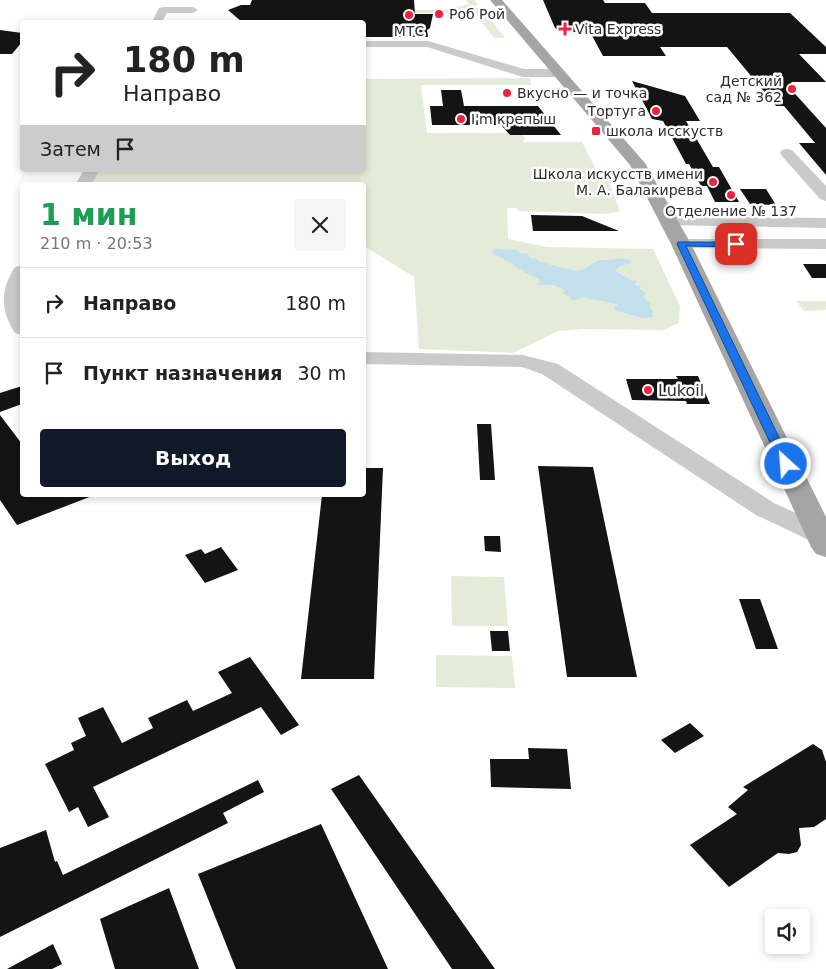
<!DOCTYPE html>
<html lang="ru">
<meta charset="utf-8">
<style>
body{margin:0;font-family:"DejaVu Sans",sans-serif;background:#f6f6f6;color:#222;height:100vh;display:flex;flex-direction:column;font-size:19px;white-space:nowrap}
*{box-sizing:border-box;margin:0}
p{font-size:16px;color:#767676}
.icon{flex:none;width:28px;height:28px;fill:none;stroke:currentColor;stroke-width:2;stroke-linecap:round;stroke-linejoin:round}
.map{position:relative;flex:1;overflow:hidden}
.panel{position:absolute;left:20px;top:182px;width:346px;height:315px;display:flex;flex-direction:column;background:#fff;border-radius:5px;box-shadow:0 2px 8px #0003}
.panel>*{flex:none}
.top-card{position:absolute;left:20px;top:20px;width:346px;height:152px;border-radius:5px;box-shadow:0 2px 8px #0003;background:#fff;color:#222;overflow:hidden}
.buttons{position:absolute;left:765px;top:909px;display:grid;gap:10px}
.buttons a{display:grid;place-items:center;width:45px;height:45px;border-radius:5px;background:#fff;box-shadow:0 2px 8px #0003;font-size:25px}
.pin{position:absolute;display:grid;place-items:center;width:42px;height:42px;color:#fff;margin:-21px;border-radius:10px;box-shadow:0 2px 8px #0006}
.me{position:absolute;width:55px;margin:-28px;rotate:334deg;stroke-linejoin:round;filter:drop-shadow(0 0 4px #0008)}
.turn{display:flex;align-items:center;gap:18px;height:105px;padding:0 20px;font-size:22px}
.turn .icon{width:65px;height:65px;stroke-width:2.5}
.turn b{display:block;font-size:35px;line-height:42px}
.then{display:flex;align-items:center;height:48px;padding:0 20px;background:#0003;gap:10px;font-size:19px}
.round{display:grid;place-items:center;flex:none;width:52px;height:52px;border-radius:5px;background:#f6f6f6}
.head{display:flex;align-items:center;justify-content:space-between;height:85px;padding:0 20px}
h1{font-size:30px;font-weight:700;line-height:38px;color:#1e9e55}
.cta{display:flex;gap:10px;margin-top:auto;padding:10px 20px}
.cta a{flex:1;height:58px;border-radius:5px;background:#111827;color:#fff;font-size:20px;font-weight:700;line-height:58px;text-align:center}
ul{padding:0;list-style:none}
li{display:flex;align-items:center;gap:15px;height:70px;padding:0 20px;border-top:1px solid #e0e0e0}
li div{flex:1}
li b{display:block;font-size:19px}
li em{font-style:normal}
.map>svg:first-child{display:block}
</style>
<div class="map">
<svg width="826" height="969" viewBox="0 0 826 969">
<rect width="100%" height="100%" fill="#fff"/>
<path fill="#e4ecd9" d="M466,0H475L478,5L448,13H415V10H446L469,4Z
M481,7L505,38H494L476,14L453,15Z
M530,78L531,85H421L427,133H516L525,137L523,142H582L599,176L607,177L620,211L607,214L518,211L517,208H507L508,239L547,247L653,249L680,306L679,323L663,330L582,329L558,331L513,353L419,349L414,277L364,246V185H91L100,170H364V79Z
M796,301H826V310L804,311Z
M451,576L504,577L508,626H452Z
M436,655L512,656L515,688L436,687Z"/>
<path fill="#c3dfed" d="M495,249L518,250L520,253L528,254L530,258L539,259L537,260C543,263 574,272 581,270C587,269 592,263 598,261C606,259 613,261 618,258L630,260L631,263L620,266L615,271L633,281L637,280L635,285L641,286L640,289L646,293L643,297L650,303V309L653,310L652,311L653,317L642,318L615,310L614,307L618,306V304C607,302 596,300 586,298C580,297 575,301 570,300L572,298L562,293L565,290L553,285H536L540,282L539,279L524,272L522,269L519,270L511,262L504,261V259L492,253V251Z"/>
<path fill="#141414" d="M252,0H414L415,14H433L430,28L427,30L428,37H364V22H242L228,10L241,5H250Z
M543,0H603L605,3H645L652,13H790L826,47V54H799L826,82H791L795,86H788L826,128V175L799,143H815L784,106H776L727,47H660L666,56H603L590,32H562L555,28Z
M0,30L22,33V42L12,54H0Z
M632,81L685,96L700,121H686L713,167H719L739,202H715L707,186H701L689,164H686L663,121L652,119Z
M441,90H461L464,106H538L561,135H510L501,125H432L430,106H443Z
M740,189H766L776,205L750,204Z
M531,215L582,216L619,231H533Z
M803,264H826V278H812Z
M676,376H698L710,404H687L686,401L632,400L626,379H678Z
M22,386V404L0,412V393Z
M0,415L22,444V495L92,496L17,525L0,500Z
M477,424H491L495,480H480Z
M538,466L593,467L637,677H567Z
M364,468H383L374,679H301L322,495H364Z
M484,536H500L501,552L485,551Z
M221,547L238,570L205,583L185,555L201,549L205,554Z
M739,599H760L778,649H756Z
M490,631H508L510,651H492Z
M250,657L299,725L281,735L261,707L93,787L109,817L88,827L78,807L69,812L45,764L74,750L71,743L86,736L78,718L103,707L122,743L153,728L148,718L187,700L193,711L232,693L218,672Z
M690,723L704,736L675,753L661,740Z
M813,744L822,750L826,762V819L814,827L799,828L801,845L797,852L789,854L778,853L729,887L690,845L737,814L728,807L748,790L743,787Z
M528,748L567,749L571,789L491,787L490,759H529Z
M359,775L495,969H452L331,789Z
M258,780L264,792L223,813L228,823L0,937V848L46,830L55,862L57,861L63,875Z
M321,824L388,969H236L198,874Z
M169,888L199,969H115L100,919Z
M53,944L62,964L52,969H7Z"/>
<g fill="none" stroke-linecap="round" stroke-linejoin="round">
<path fill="#cacaca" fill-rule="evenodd" d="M163,7H193L198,10L193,13H167L162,22H152L159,8Z
M364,41H428L524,69H558L564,73L558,77H523L427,47H364Z
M787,149L792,150L826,186V201L820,199L782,156L780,153L782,150Z
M84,170H100L91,185H75Z
M670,216L826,218V228L664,225L661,221L664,217Z
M681,239H826V249L675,248L672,244L675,240Z
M22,265V335L15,333C0,310 0,290 15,267Z
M364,352L523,355L558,364L774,503L826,527V542L820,544L811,541L756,515L542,374L522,367L364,364Z"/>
<path fill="#a5a5a5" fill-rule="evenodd" d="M490,0H502L645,163L691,244L826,517V557L816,554L811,547L671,244L630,165Z"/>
</g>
<path fill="#1a73e8" stroke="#114b97" d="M678,242H736L740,244L736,247L686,246L792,464L790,466H782L780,464L677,244Z"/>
<g fill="#f1223c" stroke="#fff" stroke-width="2">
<circle cx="439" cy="14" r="5"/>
<circle cx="409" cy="15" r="5"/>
<path d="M562.5 21.5h5v5h5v5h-5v5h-5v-5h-5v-5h5z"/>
<circle cx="792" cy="89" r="5"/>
<circle cx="507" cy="93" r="5"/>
<circle cx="656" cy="111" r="5"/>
<circle cx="461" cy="119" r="5"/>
<rect x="591" y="126" width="10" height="10" rx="2.5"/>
<circle cx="713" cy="182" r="5"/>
<circle cx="731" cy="195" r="5"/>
<circle cx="648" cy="390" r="5"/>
</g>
<g text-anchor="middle" stroke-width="5" stroke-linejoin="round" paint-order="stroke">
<g font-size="14" fill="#2d2d2d" stroke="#fff" text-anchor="start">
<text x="449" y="19">Роб Рой</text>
<text x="575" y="34">Vita Express</text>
<text x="409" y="36" text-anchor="middle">МТС</text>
<text x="782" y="86" text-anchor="end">Детский<tspan x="782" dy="16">сад № 362</tspan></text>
<text x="517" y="98">Вкусно — и точка</text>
<text x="646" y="116" text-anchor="end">Тортуга</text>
<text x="471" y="124">I'm крепыш</text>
<text x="606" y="136">школа исскуств</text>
<text x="703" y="179" text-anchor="end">Школа искусств имени<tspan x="703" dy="16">М. А. Балакирева</tspan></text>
<text x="731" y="216" text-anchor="middle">Отделение № 137</text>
</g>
<g font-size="16" fill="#2d2d2d" stroke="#fff" text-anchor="start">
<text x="658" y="396">Lukoil</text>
</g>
</g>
</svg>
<div class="buttons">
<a><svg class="icon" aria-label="sound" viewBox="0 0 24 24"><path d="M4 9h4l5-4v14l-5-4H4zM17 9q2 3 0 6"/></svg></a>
</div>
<div class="pin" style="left:736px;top:244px;background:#d93025"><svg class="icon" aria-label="arrive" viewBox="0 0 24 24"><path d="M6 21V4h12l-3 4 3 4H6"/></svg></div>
<svg class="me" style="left:786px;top:464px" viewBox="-20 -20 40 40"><circle r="17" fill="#1a73e8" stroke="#fff" stroke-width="3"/><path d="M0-11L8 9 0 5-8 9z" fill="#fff"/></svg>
<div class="top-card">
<div class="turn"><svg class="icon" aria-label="right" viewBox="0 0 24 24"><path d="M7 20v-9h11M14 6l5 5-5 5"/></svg><div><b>180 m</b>Направо</div></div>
<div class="then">Затем<svg class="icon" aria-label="arrive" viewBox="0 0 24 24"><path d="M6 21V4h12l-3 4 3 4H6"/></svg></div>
</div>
<section class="panel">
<div class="head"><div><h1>1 мин</h1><p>210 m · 20:53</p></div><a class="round"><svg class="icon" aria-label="close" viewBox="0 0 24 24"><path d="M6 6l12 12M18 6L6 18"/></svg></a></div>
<ul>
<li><svg class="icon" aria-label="right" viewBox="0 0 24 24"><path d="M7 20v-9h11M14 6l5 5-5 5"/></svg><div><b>Направо</b></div><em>180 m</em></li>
<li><svg class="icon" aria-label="arrive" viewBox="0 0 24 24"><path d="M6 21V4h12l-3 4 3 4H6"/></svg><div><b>Пункт назначения</b></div><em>30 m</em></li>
</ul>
<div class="cta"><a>Выход</a></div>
</section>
</div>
